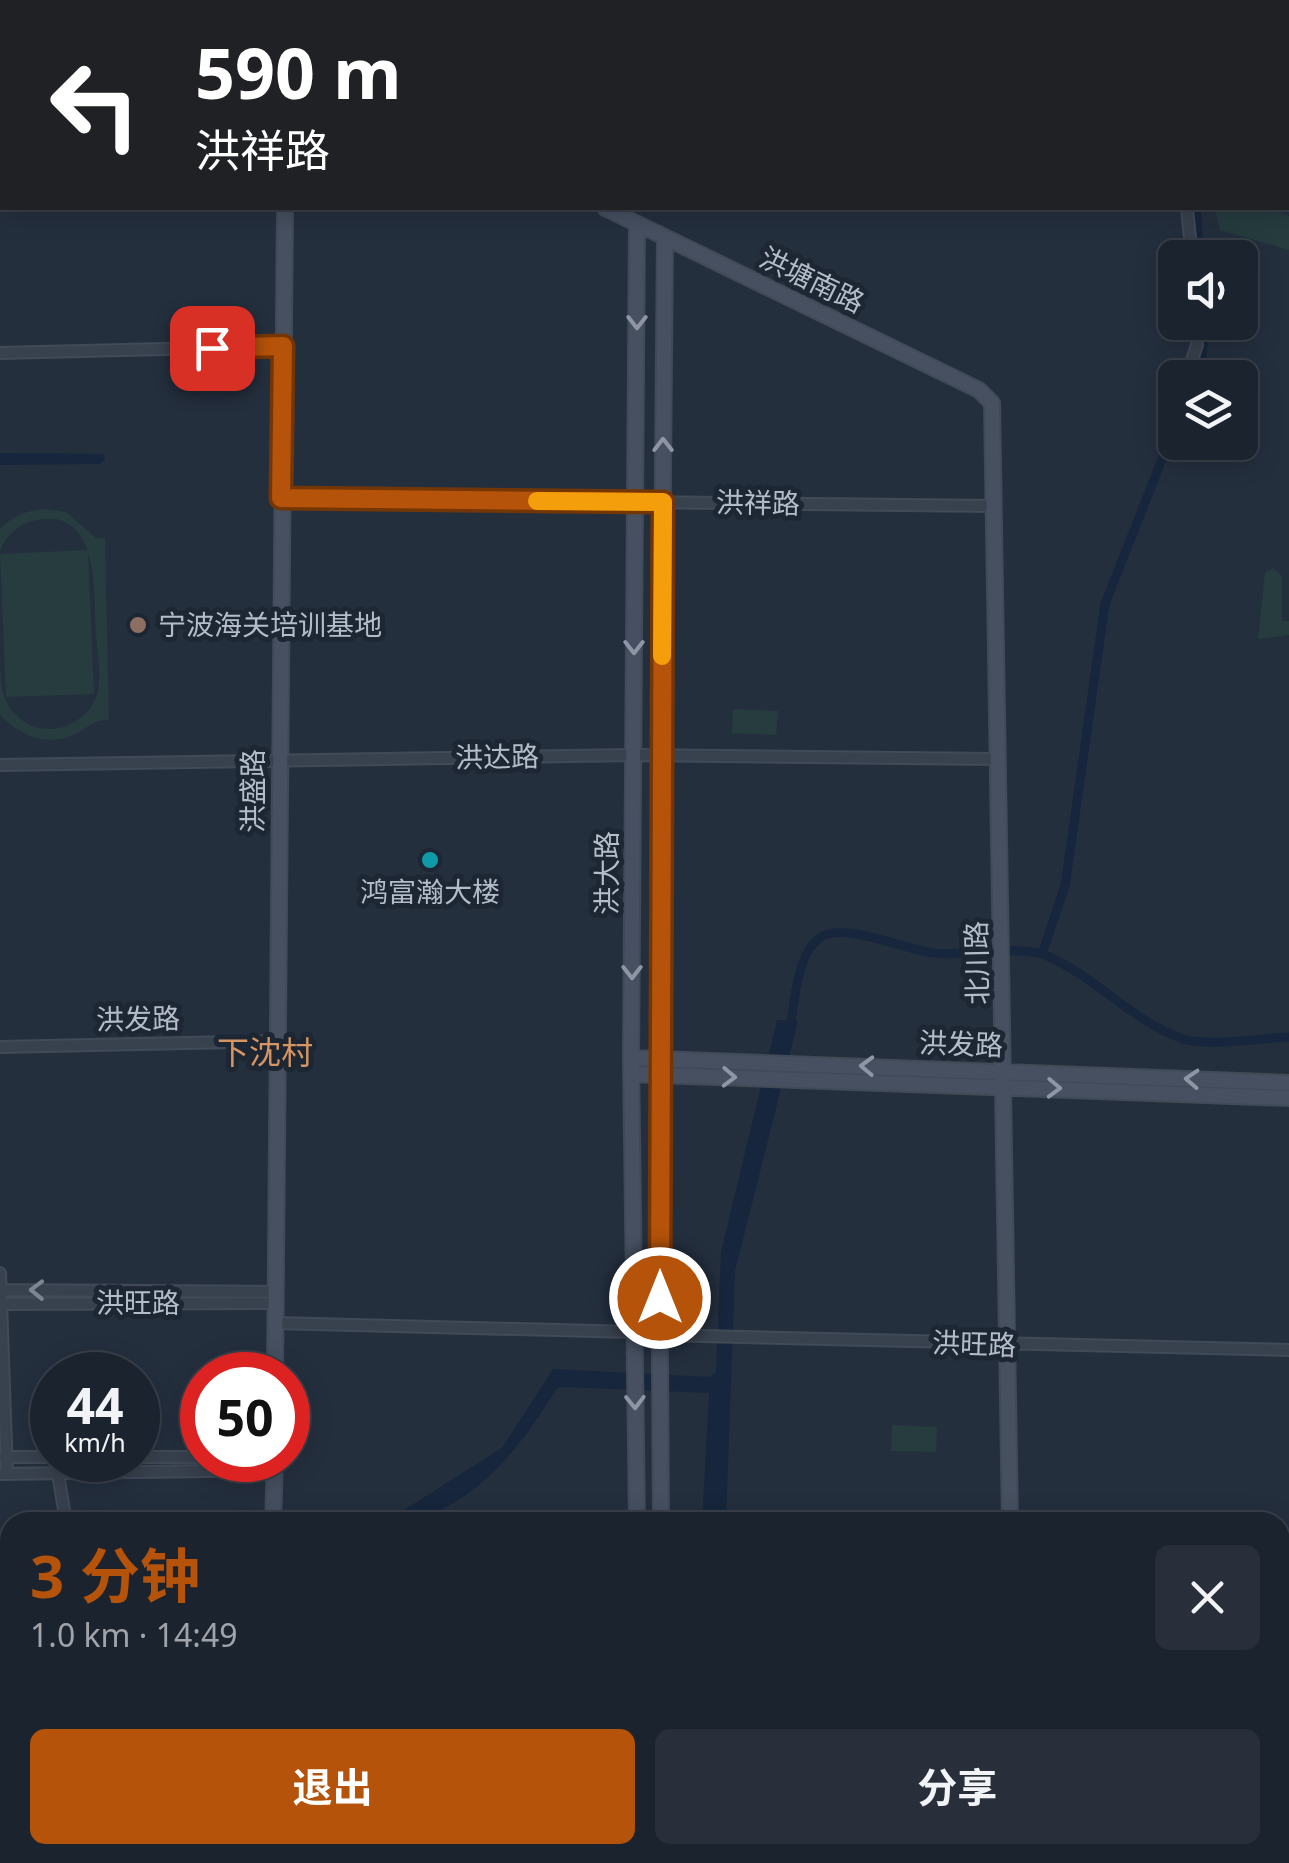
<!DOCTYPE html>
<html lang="zh">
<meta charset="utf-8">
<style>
body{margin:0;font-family:"Noto Sans","Noto Sans SC",sans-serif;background:#282f3a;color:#f1f3f6;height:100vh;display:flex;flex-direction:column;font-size:38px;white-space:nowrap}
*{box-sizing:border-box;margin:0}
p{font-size:32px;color:#a0a4aa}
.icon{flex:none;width:55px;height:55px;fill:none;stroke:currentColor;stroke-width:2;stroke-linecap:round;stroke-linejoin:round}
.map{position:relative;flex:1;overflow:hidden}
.panel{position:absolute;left:0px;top:1512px;width:1290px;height:352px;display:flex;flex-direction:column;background:#1b232e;border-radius:30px 30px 0 0;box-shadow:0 5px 25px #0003,0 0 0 2px #39404a}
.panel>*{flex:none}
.hud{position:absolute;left:0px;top:0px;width:1290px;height:210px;box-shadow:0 5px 25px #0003,0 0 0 2px #39404a;background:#202124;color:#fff;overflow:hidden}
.fabs{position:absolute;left:1158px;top:240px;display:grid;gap:20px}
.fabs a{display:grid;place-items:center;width:100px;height:100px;border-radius:15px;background:#1b232e;box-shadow:0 5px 25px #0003,0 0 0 2px #39404a;font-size:50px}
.speed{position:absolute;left:30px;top:1352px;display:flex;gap:20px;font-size:50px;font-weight:700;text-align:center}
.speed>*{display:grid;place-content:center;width:130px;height:130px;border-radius:50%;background:#1b232e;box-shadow:0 5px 25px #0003,0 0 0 2px #39404a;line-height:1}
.speed small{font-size:25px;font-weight:400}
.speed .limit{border:15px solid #d22;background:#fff;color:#111}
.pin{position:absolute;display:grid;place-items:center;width:85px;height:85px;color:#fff;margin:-42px;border-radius:20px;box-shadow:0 5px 15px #0006}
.me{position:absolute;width:110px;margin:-55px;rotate:0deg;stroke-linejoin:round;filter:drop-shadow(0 0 8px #0008)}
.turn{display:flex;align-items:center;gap:35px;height:210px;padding:0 30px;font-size:45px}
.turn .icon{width:130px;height:130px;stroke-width:2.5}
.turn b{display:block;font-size:70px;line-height:85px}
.round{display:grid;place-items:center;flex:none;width:105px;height:105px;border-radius:15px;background:#282f3a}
.headline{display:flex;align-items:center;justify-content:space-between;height:170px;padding:0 30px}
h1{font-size:60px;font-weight:700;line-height:75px;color:#b45309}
.button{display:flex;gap:20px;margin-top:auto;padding:20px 30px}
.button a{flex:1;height:115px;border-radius:15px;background:#b45309;color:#fff;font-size:40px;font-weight:700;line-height:115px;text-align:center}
.button a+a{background:#282f3a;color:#f1f3f6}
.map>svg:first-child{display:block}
</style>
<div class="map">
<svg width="1289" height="1863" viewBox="0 0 1289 1863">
<rect width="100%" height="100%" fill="#242f3e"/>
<path fill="#32303f" d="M270,1855H409L410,1863H270Z"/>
<path fill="#263c3f" d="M1270,208L1289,216V250L1220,230L1215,209Z
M43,509L66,512L96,538H105L109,720C90,720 89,729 73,735C45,747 19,735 0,715V650C0,663 0,677 2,689C10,725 49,741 79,719C87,714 94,704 97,695C102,676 97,652 96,633C94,592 100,503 33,521C17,525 6,536 0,551V529C12,516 25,511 43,509Z
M88,550L94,694L6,697L0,554Z
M1273,568L1282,576V621H1289V635L1258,639L1265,573Z
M733,709L778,711L776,735L732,733Z
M892,1425L937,1427L936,1452L891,1451Z"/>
<path fill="#17263c" d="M0,453L104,454L105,460L100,464L0,465Z
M777,1020L798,1021L735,1271L726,1522H702L709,1393L564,1387L557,1388C519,1450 465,1522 385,1522L502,1448L553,1369L710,1377L716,1372L721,1252Z"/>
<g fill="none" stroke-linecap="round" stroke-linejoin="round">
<path stroke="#17263c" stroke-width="9" d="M1016,0L1022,2
M1230,2V0
M1196,208L1200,258
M1195,378L1202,360L1204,322
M1042,954L1065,886L1105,604L1175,426
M790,1029C795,1003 796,953 821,937C844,922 907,950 933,953C965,957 1019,944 1047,956C1096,977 1132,1021 1183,1039C1206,1047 1262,1038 1289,1037"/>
<defs>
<path id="street" d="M1187,208L1192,258
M0,353L283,346
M1186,378L1197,345L1196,322
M281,498L995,506
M0,765L633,755L994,759
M0,1047L278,1041
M0,1273L7,1474
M0,1290L275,1292
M0,1304L275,1303
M275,1323L634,1332
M660,1335L1289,1350
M4,1457H52
M138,1457H202
M0,1474L274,1470
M58,1474L66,1522
M1280,1605H1289"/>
<path id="secondary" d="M986,0L992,2
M303,2V0
M0,125L2,124
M1288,138H1289
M0,139H2
M605,208L979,390L992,403L1010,1522
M631,1058L1289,1083
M631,1074L1289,1098
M275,1375L285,208
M273,1522L275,1460
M637,1522L631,1058L637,225
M661,1522L658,1058L665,237
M641,1855V1863
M663,1855V1863
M1011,1855V1863
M261,1863L262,1855"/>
</defs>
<use href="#street" stroke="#414a57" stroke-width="14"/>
<use href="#secondary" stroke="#414a57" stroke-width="18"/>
<use href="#street" stroke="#38414e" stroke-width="10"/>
<use href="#secondary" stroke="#465061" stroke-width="14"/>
<defs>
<path id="rail" d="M848,0L853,2
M891,0L896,2
M1288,195L1289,196"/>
</defs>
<use href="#rail" stroke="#5a6575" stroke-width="6"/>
<use href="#rail" stroke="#1d2633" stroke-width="2.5" stroke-dasharray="8" stroke-linecap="butt"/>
</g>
<defs><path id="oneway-chevron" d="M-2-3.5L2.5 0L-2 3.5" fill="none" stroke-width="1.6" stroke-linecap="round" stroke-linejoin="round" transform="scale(2.5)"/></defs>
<g stroke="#8e96a5">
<use href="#oneway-chevron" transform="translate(637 322) rotate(90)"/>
<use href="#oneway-chevron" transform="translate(663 445) rotate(-90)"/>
<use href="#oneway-chevron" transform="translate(634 647) rotate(90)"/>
<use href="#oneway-chevron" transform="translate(632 972) rotate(90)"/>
<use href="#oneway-chevron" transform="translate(867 1066) rotate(-178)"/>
<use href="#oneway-chevron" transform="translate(729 1077) rotate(2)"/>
<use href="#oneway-chevron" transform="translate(1192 1079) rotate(-177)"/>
<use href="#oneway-chevron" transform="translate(1054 1088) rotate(2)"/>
<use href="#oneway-chevron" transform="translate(635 1402) rotate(89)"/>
</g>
<use stroke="#7c8592" href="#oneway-chevron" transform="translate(37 1290) rotate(-179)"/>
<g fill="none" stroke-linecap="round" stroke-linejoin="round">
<defs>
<path id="route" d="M212,348L283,346L281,498L663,502L660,1298"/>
</defs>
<use href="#route" stroke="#753606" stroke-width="25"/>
<use href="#route" stroke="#b45309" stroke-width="18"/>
<path stroke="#f59e0b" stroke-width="18" d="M537,501L663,502L662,656"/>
</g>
<circle fill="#8d6e63" stroke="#1d2633" stroke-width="4" cx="138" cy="625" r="10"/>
<circle fill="#0f9aa8" stroke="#1d2633" stroke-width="4" cx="430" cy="860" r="10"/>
<g text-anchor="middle" stroke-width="10" stroke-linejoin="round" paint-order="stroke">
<g font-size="28" fill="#b4bcc9" stroke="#1d2633">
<text transform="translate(812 280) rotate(26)" y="10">洪塘南路</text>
<text transform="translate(758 503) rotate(1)" y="10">洪祥路</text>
<text transform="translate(497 757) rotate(-1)" y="10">洪达路</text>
<text transform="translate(253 791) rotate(-90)" y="10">洪盛路</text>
<text transform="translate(607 873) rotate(-90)" y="10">洪大路</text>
<text transform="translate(977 963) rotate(-91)" y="10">北川路</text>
<text transform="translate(138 1019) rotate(-1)" y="10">洪发路</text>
<text transform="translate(961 1044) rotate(2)" y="10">洪发路</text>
<text x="138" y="1313">洪旺路</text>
<text transform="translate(974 1344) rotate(2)" y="10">洪旺路</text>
</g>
<g font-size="28" fill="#b4bcc9" stroke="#1d2633" text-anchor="start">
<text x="158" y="635">宁波海关培训基地</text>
<text x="430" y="902" text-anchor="middle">鸿富瀚大楼</text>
</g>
<g font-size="32" fill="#d59563" stroke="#1d2633">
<text x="265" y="1064">下沈村</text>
</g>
</g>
</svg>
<div class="fabs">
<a><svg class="icon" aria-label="sound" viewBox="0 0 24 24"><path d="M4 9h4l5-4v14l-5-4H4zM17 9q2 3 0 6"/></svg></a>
<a><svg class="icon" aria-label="layers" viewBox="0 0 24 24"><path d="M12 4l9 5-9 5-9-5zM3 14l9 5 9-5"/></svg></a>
</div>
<div class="speed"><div>44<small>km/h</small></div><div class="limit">50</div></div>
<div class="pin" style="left:212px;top:348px;background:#d93025"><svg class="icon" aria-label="arrive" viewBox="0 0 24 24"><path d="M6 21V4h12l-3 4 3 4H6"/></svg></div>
<svg class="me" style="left:660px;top:1298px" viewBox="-20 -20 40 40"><circle r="17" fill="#b45309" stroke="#fff" stroke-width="3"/><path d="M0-11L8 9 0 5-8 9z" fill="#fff"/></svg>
<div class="hud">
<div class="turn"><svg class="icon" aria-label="left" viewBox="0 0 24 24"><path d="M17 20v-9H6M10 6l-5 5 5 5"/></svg><div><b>590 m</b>洪祥路</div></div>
</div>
<section class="panel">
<div class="headline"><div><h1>3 分钟</h1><p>1.0 km · 14:49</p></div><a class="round"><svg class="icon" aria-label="close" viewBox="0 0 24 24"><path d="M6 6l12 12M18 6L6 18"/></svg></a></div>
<div class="button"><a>退出</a><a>分享</a></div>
</section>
</div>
